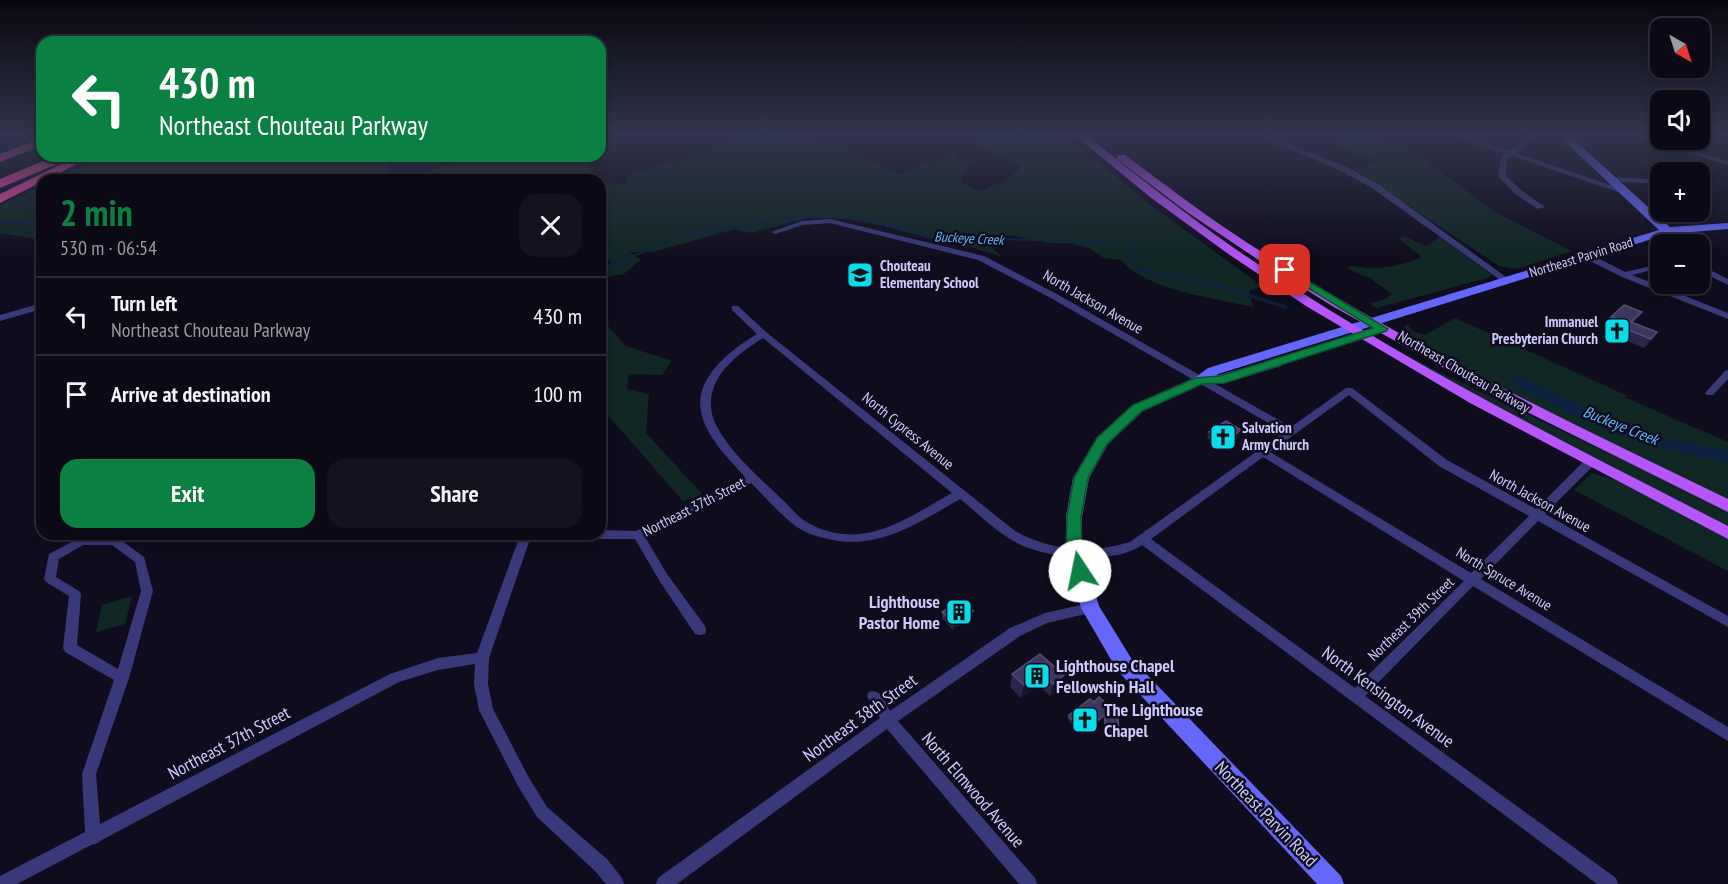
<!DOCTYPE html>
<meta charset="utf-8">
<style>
body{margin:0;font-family:"PT Sans Narrow",sans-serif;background:#14121f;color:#f1f3f6;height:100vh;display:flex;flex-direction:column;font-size:22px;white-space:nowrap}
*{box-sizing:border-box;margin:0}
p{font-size:20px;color:#9a9aa1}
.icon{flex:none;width:33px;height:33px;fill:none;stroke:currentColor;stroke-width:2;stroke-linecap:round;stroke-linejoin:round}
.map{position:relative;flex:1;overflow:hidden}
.side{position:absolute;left:36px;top:174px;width:570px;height:366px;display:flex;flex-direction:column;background:#0b0916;border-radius:18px;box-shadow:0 3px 9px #0003,0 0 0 2px #2b2a35}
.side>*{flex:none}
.guide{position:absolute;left:36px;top:36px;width:570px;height:126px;border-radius:18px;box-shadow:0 3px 9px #0003,0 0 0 2px #2b2a35;background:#0b8043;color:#fff;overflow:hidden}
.needle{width:39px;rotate:141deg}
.fabs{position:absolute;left:1650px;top:18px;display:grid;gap:12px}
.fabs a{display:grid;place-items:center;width:60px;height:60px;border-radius:12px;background:#0b0916;box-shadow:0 3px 9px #0003,0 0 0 2px #2b2a35;font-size:30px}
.pin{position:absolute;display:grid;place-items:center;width:51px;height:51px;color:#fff;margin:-26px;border-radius:12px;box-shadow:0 3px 9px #0006}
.me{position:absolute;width:66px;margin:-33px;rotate:349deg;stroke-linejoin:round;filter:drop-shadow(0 0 4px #0008)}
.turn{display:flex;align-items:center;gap:21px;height:126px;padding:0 24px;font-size:27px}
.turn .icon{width:78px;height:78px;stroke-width:2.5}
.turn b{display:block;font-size:42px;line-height:51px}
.round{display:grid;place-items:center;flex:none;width:63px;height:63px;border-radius:18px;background:#14121f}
.headline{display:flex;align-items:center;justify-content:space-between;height:102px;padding:0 24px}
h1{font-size:36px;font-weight:600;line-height:45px;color:#0b8043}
.primary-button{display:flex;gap:12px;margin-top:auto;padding:12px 24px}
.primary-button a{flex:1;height:69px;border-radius:18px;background:#0b8043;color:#fff;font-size:24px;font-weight:600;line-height:69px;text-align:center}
.primary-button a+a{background:#14121f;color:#f1f3f6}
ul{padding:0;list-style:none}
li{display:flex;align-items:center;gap:18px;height:78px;padding:0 24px;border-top:2px solid #2b2a35}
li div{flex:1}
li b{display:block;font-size:22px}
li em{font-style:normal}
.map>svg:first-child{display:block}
</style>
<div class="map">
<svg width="1728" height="884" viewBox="0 0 1728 884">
<rect width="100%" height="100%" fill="#0f0c1d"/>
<path fill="#102725" d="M737,135H808L812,139L837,142L899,174L957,152L955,160L972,161L963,172L960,182L980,191L1003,182L1021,168C1008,151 981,152 966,135H1065L1153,207L1262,286L1249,291L1253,307C1215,298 1147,291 1121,260L1104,258L1089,248L1068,243H1049L1010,235L985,241L1002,257L955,242L927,238L888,227L846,219L808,218L751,233L735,229L653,252H629L641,260L624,274L600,278V266L612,263L605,256L600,254V180H55L100,156H379L393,174L422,173L481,156H576L605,183L627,184L626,176C662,163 705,158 737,135Z
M1311,135H1370L1414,152L1495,212L1572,251L1517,269L1499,266L1357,171L1376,160Z
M42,186V240L0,233V205Z
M1404,236L1426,246L1440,237L1492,275L1487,278L1377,308L1369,304L1385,299L1392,294L1370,278L1352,271L1347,267C1355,265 1360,267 1367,268C1383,269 1407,264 1422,257L1399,239Z
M600,317L626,346L672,361L662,375L629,374L627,389L649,394L646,433L703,495L683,501L600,406Z
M1455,318L1628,396L1624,397L1728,442V501L1579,428L1409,339L1405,335L1411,332L1403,328L1408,324L1412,331L1425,335Z
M1391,345L1433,369L1728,510V527L1621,473L1444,377Z
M1592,473L1615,480L1728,537V571L1574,490Z
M132,596L125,624L96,632L102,605Z"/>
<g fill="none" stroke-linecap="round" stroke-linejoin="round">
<path stroke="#0d2240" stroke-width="2" d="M0,223L42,222
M609,267L686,233H706L720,228L816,216L852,218L940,238L1102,241L1136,247L1131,258L1138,267"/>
<path stroke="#0d2240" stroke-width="3" d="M1137,266L1140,270L1208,283L1286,307
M600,271L612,266"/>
<path fill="#0d2240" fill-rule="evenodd" d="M1518,376L1589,409L1653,435L1728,451V463L1643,444L1577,417L1513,384L1510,381Z"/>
<path fill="#39397a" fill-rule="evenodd" d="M1257,135H1267L1347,167L1378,184L1510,280L1506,283L1503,282L1372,188L1341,171Z
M1453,135H1463L1510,151L1531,135H1539L1516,153L1625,190L1618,192L1512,156L1507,159L1506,176L1521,190L1545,207L1538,209L1515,194L1498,176L1501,158L1505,154Z
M1633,135H1644L1728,161V165Z
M1608,177L1660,180V184L1611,181L1607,179Z
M830,219L984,256L1055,293L1291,427L1346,388H1352L1447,460L1536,509L1586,459H1594L1595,462L1594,465L1545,514L1728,616V627L1538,521L1481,579L1728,727V741L1473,586L1365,696L1616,878L1618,884H1597L1142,545C1114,565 1049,559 1019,544C998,534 979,514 960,499C918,523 878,551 828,539C817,537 803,532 794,525C779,513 765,497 751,483L645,537L667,574L705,626L706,630L705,634L700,635L695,634L659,580L635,539H530L489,658L488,684L493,709L528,776L547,807L607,859L622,878L624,884H606L595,871L537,817L518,786L479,710L474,684L475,664L438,670L399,682L100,841L98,843L91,845L17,884H0V876L85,832L82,774L114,680L65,652L63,648L69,596L46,582L44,579L49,554L81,537L118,538L144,557L153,591L129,678L96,774L100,824L390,674L438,658L477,653L519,538L497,537L495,534H600V530L636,531L745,477C729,459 706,437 701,412C694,377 732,349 757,334L732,310V306H738L766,332L1015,531C1050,551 1092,554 1130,542L1284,432L1049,297L978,260L830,223L803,225L775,234L771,232L802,221ZM763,338L952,493C919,511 883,538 844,534C830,533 816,528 805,521C798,517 791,508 785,502C762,480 731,454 716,425C712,417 710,407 711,399C714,371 741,352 763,338ZM1349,395L1439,466L1529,516L1471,573L1270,452ZM1263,457L1464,581L1355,688L1151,539ZM83,545H112L135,562L141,591L118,669L77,645L81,594L79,591L56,577L59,559Z
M1664,229H1670L1680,244H1672L1663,231Z
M1582,253H1588L1625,272L1660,264V268L1632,275L1728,313V319L1622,277L1582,257Z
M1700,265L1728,279V285L1700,271Z
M42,303V309L0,321V315Z
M1728,370V379L1713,395H1707L1705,393L1707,391L1725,371Z
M1090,603L1094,604L1096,608L1094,612L1047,623L1020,636L898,721L1035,878L1037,884H1019L887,729L677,884H656L658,878L880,718L867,696L869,692C881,688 885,702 890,711L1010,628L1045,613Z"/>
<path fill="#6566fa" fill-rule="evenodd" d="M1558,135H1569L1670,227L1728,223V229L1668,234L1218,374L1216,376L1276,359L1283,363L1281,366L1221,384H1203L1143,411L1108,444L1089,478L1082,517V552L1099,606L1131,658L1341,876L1344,884H1317L1117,670L1081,608L1066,552V517L1073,478L1097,437L1133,405L1196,377L1208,368L1659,230Z"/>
<path fill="#b655f9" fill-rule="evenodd" d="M1075,135H1086C1135,174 1183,212 1234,248C1390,355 1560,440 1728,526V539L1470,403L1306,306L1227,253L1150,197Z
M1117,155H1125C1172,190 1219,226 1270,257C1416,349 1572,424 1728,499V512L1487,392L1334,307L1260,261L1187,212L1117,159Z"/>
<path fill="#f94aa3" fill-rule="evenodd" d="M42,138V145L0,162V154Z
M78,156H93L0,203V194Z
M53,157L59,161L57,164L0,188V179Z"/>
</g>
<path fill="#2b254a" d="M1642,312L1634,323L1657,332L1651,341L1644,348L1606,332L1609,327L1605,326L1611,317Z
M1241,430L1239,436L1222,448L1207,438L1209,432Z
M942,612L972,617L953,630L942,618Z
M1040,654L1061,688L1050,696L1038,685L1021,698L1010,687L1012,674Z
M1090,699L1114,717L1119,733L1118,736L1104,735V718L1083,734L1068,720L1069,715Z"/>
<path fill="#191430" d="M1642,312L1636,321L1627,329L1631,322Z
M1657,332L1651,341L1644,348L1651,339Z
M1241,430L1239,436L1222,448L1224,442Z
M973,611L972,617L953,630L954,623Z
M1041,673L1038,685L1021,698L1024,685Z
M1064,675L1061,688L1050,696L1053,684Z
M1105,715L1104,718L1083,734L1084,731Z"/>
<path fill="#3d375e" stroke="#544e77" stroke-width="1.5" d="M1624,305L1642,312L1631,322L1657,332L1651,339L1612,323L1617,319L1611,317Z
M1226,421L1241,430L1224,442L1209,432Z
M961,600L973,611L954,623L942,612Z
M1040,654L1064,675L1053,684L1041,673L1024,685L1012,674Z
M1099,697L1114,711V717H1118L1119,733L1105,732V715L1084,731L1069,717V715L1090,699L1094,702Z"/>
<linearGradient id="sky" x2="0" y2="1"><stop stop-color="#080710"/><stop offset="0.52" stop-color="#31344c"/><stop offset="1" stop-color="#31344c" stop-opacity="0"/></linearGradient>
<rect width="1728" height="259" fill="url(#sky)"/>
<path fill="#0b8043" stroke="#07532c" stroke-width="1.5" d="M1285,267L1388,329L1386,331L1225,383L1202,384L1142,411L1107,444L1088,478L1081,517L1082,552L1087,571L1085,575H1074L1066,552L1067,517L1074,478L1097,438L1133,405L1196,378L1220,376L1373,328L1282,272L1280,270Z"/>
<defs>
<symbol id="school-square" viewBox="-11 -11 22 22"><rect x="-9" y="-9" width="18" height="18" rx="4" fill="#08dceb" stroke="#0f0c1d"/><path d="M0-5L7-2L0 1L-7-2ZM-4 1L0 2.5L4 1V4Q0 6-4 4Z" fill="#111"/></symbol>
<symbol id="church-square" viewBox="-11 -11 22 22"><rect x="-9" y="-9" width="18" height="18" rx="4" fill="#08dceb" stroke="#0f0c1d"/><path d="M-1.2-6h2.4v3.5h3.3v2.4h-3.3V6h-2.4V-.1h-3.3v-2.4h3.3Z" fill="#111"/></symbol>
<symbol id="building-square" viewBox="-11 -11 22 22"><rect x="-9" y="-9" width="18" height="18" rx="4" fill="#08dceb" stroke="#0f0c1d"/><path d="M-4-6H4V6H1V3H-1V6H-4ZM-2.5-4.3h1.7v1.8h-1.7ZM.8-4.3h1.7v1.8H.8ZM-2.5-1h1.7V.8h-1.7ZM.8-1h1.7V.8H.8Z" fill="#111"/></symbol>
</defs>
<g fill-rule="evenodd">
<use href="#school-square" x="845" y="260" width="30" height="30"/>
<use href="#church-square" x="1602" y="316" width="30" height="30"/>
<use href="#church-square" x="1208" y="422" width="30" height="30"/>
<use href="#building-square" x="944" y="597" width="30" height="30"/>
<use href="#building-square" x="1022" y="661" width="30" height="30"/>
<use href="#church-square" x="1070" y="705" width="30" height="30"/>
</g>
<g text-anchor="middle" stroke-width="5" stroke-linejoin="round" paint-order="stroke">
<g font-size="14" font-style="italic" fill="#5cb6f9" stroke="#0f0c1d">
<text transform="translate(969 238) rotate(3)" y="5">Buckeye Creek</text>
</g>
<g font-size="14" fill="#cecafd" stroke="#0f0c1d">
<text transform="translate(1581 257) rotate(-17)" y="5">Northeast Parvin Road</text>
</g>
<g font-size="15" font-weight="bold" fill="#cecafd" stroke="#0f0c1d" text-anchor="start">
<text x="880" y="271">Chouteau<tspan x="880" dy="17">Elementary School</tspan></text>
<text x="1598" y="327" text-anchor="end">Immanuel<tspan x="1598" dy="17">Presbyterian Church</tspan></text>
<text x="1242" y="433">Salvation<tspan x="1242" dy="17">Army Church</tspan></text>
</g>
<g font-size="15" fill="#cecafd" stroke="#0f0c1d">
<text transform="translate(1093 302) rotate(30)" y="5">North Jackson Avenue</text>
<text transform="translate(1464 372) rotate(30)" y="5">Northeast Chouteau Parkway</text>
<text transform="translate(908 431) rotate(39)" y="5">North Cypress Avenue</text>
<text transform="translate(1540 501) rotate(29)" y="5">North Jackson Avenue</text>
<text transform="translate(694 507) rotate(-27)" y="5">Northeast 37th Street</text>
<text transform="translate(1504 579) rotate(31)" y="5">North Spruce Avenue</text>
<text transform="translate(1411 619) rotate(-44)" y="5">Northeast 39th Street</text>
</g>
<g font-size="16" font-style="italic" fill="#5cb6f9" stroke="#0f0c1d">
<text transform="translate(1621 425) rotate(22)" y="6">Buckeye Creek</text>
</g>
<g font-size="18" font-weight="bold" fill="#cecafd" stroke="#0f0c1d" text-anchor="start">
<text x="940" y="608" text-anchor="end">Lighthouse<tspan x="940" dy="21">Pastor Home</tspan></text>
<text x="1056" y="672">Lighthouse Chapel<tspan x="1056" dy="21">Fellowship Hall</tspan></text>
<text x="1104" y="716">The Lighthouse<tspan x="1104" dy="21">Chapel</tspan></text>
</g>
<g font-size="18" fill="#cecafd" stroke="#0f0c1d">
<text transform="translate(1388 697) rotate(36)" y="6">North Kensington Avenue</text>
<text transform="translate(860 718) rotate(-36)" y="6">Northeast 38th Street</text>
<text transform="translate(229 743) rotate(-28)" y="6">Northeast 37th Street</text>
<text transform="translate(973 790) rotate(49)" y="6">North Elmwood Avenue</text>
<text transform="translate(1266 814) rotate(46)" y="6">Northeast Parvin Road</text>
</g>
</g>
</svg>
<div class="fabs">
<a><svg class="needle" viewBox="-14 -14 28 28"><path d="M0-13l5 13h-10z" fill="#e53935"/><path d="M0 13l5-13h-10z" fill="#9a9aa1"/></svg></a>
<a><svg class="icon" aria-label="sound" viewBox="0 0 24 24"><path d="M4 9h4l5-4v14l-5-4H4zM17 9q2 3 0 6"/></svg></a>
<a>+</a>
<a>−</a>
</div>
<div class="pin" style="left:1285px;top:270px;background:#d93025"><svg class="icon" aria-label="arrive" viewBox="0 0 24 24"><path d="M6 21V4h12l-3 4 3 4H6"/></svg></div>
<svg class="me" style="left:1080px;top:571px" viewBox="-20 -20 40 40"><circle r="19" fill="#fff"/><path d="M0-13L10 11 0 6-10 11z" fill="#0b8043"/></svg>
<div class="guide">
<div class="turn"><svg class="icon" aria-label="left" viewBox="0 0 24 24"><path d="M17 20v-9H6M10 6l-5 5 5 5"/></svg><div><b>430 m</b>Northeast Chouteau Parkway</div></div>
</div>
<section class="side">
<div class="headline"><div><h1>2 min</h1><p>530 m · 06:54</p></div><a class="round"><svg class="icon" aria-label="close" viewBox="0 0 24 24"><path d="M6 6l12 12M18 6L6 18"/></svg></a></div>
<ul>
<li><svg class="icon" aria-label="left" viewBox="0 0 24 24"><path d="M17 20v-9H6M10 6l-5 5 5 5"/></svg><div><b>Turn left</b><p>Northeast Chouteau Parkway</p></div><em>430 m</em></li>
<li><svg class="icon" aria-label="arrive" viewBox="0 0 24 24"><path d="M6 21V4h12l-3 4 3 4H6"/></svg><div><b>Arrive at destination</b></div><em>100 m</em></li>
</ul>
<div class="primary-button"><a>Exit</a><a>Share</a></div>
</section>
</div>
